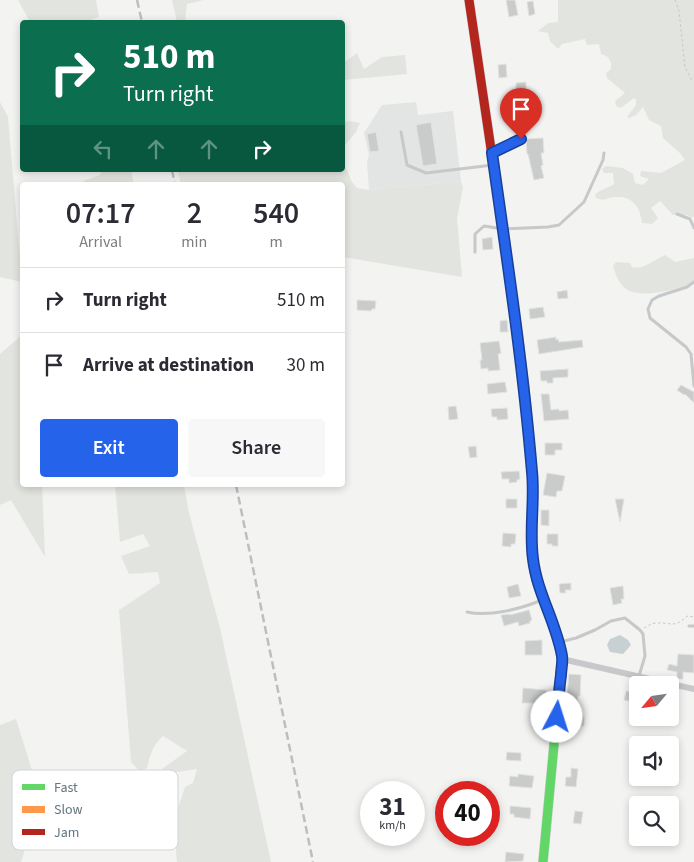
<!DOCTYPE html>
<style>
body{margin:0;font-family:"Source Sans 3",sans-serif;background:#f7f7f7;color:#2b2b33;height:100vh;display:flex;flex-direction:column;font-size:19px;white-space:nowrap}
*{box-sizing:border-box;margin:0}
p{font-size:16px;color:#7c7c81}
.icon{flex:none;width:28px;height:28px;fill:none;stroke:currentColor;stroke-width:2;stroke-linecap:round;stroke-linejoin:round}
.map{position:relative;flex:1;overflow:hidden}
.drawer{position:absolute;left:20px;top:182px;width:325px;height:305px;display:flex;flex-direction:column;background:#fff;border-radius:5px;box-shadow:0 2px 8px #0003}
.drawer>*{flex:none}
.top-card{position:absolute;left:20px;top:20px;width:325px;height:152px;border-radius:5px;box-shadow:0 2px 8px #0003;background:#0b6e4f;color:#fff;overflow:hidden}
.needle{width:32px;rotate:241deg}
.controls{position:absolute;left:629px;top:676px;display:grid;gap:10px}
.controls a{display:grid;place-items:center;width:50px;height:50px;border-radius:5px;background:#fff;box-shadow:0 2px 8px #0003;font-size:25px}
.speed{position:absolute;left:360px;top:781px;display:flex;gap:10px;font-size:25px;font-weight:700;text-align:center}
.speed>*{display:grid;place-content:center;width:65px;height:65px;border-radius:50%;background:#fff;box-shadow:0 2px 8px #0003;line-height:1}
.speed small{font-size:12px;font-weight:400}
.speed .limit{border:8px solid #d22;background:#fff;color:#111}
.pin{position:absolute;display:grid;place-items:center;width:42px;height:42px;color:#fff;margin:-51px -21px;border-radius:50% 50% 50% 0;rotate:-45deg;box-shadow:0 0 5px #0007}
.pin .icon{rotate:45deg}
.me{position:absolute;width:55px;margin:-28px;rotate:5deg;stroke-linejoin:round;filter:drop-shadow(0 0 4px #0008)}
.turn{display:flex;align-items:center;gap:18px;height:105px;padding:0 20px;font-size:22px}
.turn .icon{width:65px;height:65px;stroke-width:2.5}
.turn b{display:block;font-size:35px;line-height:42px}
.lanes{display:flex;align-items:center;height:48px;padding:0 20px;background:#0003;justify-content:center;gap:25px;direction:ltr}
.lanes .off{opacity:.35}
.eta{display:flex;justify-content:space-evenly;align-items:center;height:85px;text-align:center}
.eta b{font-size:30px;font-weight:600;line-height:35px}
.button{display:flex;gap:10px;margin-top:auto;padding:10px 20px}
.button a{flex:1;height:58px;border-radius:5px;background:#2563eb;color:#fff;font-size:20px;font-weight:600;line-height:58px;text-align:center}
.button a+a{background:#f7f7f7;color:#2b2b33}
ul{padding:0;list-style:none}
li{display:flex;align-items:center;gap:15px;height:65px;padding:0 20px;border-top:1px solid #e1e1e2}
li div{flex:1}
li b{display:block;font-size:19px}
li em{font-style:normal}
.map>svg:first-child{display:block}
</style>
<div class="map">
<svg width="694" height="862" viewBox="0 0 694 862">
<rect width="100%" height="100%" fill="#f3f3f1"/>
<path fill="#e3e4e4" d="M416,102L418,115L453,111L461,181L369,190L367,162L369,155L364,133L382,105Z"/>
<path fill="#e2e5df" d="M18,0H96L99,17L85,22H30Z
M172,0H204L187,4L185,22H177Z
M558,0H694V217H691L687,215H673L660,201L651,208L658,218L652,224L642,223C640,207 633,196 616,197C607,197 606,202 596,198L595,195C600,189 607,189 614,184L613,173H604L602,169L606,166L623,168L633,174L635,183L643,185L649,179L640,176L641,171L661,173L685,160L681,154L663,138L661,126L649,120L643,107L636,115L629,118L627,117L636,105V100L634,98L621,108L616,106L615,101L625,93L607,78L606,73L611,69V63L608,57L601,54L599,44L587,45L585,39L562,44L558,49L550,41L548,33L538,31L548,23L558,22Z
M357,53L364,69L382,57L405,55L407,74L343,80V63Z
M0,102L8,117L22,282L0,277Z
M350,121L360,123L356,132L345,145L343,143V122Z
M343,154L344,156L345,166L352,182L357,188L369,190L461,181L463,188L457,218L462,277L343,257L342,185H181L178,170H342Z
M102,170H131L134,185H81L80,183L86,180L100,175Z
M665,255L675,262L694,258V283C676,289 634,303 621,284C617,279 615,272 613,266L616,262L630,263L632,267C644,270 653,260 665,255Z
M22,335V485H42L45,557L11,500L0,505V354Z
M115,485H184L189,513L220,628L271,862H177L176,851V814L185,787L193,783L197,769L164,774L162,769L187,751L163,736C153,745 150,755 147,768L140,772L131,762L119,610L160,583L158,572L129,574L121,556L150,546L143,534L120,542Z
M16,719L41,799L21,862H0V725Z"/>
<path fill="#c7d0d2" d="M620,635L628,640L631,645L623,654L610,652L607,645L610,639Z"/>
<path fill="#cacbcb" stroke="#e2e2e1" d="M506,0H515L518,15L509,17Z
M533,1L535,14L529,16L527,2Z
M506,64L507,77L499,78L498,65Z
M526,82V90L516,91V83Z
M431,122L437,164L423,166L416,125Z
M376,132L379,151L370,152L367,134Z
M543,138L544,153H541L543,165L541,166L544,178L534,180L528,154H527L526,139Z
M492,237L493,249L483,250L482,239Z
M567,290L568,298L558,299L557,292Z
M357,300L376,301L375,309H372L371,311L357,310Z
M543,307L545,317L530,319L529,309Z
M507,320L508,332H500V321Z
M556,337V340L558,339L559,342L582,340L583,347L539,354L537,340Z
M499,341L501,353L498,354L500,370L488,371V368L481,369L480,360H482L480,343Z
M568,369V377L553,378V383H547V381H541L540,371Z
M505,382L507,392L488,394L487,384Z
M681,385L694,392V403L685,394L684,395L677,390Z
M541,394H549L551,410L559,409V411L568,410L569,419L544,421Z
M456,406L458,419L449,420L448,407Z
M507,408L508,419L497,420V417H492L491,409Z
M545,443H562V450H555V455H545Z
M476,446L477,457L470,458L468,447Z
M519,471L520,479L517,480V482L509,483V479H502L501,472Z
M547,473L565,476L562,491H557L556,497L543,495Z
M506,499H517V508H506Z
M615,499H624L620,522Z
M541,510H549V526L541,525Z
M503,533L516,534L515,544H511V547L502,546Z
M547,534H558V546H552V544H547Z
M571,583V590H565L566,593H560L559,584Z
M518,584L521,596L509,598L507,587Z
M623,586L624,599H621L622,603L613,605L610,588Z
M529,610L532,620L530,621V623L519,626L518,622L504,626L501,615L510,614V615Z
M542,640V655H525V641Z
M678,654L694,655V673L683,672V679H677V672L667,670L669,664L677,666Z
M569,674L581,675L580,696H578L577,706L569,705L570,696H567Z
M523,688L546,690L545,702L538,701V703H522Z
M626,691L638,693V703L624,700Z
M572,717H584V726H572Z
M507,752L521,753V761L506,760Z
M571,768L578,769L576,787L565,786L566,777H571Z
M518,774L534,776L532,788L509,786L510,776L518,777Z
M510,806L531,808L530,819L514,817V814H510Z
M575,811L583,812L581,824L573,823Z
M506,852L524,854L523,861L505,862Z"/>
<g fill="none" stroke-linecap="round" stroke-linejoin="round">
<defs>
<path id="fast" d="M531,529L532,558L536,580L557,636L562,659L543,862"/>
<path id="slow" d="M508,264L524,381L533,476L531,529"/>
<path id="jam" d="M469,0L508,264"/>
</defs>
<use href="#fast" stroke="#cfd0d1" stroke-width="10"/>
<use href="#slow" stroke="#cfd0d1" stroke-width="10"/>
<use href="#jam" stroke="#cfd0d1" stroke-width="10"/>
<path stroke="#c5c6c6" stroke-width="1" stroke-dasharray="2.5 2.5" stroke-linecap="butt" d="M675,0L679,11L685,67L691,79L694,81
M644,628C648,626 652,623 656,623C672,622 674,629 687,616L694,617"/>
<path stroke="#c7c8c9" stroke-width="3" d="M401,132L407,165L426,173L493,165
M493,152L521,139
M677,214L690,219L694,228
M475,252V234L484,226L503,229L548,227L559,225L584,202L603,160L604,153
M694,282L687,287L659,296L652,300L648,309L650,318L686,347L691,354L694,386
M467,612C490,617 520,609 542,600
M689,626H694
M560,642L576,638L595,630L611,621L625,618L640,630L643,634L645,656L639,676"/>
<path stroke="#c7c8c9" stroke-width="6" d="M562,659L694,689"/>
<use href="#fast" stroke="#63d668" stroke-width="9"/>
<use href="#slow" stroke="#ff974d" stroke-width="9"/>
<use href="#jam" stroke="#b3261e" stroke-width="9"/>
<path stroke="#bdbebf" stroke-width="2.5" stroke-dasharray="8 4" stroke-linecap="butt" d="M137,0L142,22
M172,170L175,185
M236,485L313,862"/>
</g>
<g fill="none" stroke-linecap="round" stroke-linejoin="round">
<defs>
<path id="route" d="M521,139L492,153C507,259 523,365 532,472C535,501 529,530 533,559C537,593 556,622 562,656C563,663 561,669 561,675C559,689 558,703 557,717"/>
</defs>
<use href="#route" stroke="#184099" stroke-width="12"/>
<use href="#route" stroke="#2563eb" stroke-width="9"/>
</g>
<rect x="12" y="770" width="166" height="80" rx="8" fill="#fff" stroke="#d0d6d9" stroke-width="1"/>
<rect x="22" y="784" width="23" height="6" fill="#63d668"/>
<rect x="22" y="806" width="23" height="7" fill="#ff974d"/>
<rect x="22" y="829" width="23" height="6" fill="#b3261e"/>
<g font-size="14" fill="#647680">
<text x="54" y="792">Fast</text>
<text x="54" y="814">Slow</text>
<text x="54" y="837">Jam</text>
</g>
</svg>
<div class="controls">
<a><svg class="needle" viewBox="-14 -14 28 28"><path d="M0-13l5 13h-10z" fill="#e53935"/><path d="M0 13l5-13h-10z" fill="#7c7c81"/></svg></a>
<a><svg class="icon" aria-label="sound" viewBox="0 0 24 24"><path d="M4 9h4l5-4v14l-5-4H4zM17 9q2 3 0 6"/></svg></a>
<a><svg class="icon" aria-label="search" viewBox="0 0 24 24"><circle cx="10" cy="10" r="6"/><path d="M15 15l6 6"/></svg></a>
</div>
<div class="speed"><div>31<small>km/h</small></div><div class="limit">40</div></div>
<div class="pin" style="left:521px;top:139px;background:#d93025"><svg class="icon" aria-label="arrive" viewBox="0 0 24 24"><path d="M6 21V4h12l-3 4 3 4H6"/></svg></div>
<svg class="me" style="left:557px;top:717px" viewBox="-20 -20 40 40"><circle r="19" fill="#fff"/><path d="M0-13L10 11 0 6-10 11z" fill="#2563eb"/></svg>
<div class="top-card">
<div class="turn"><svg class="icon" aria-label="right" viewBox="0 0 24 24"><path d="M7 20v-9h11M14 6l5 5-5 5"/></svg><div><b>510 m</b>Turn right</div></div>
<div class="lanes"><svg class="icon off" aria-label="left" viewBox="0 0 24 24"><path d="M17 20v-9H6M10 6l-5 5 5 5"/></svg><svg class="icon off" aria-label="ahead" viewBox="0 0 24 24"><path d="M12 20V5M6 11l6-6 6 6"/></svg><svg class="icon off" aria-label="ahead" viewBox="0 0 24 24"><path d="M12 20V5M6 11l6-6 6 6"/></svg><svg class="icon" aria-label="right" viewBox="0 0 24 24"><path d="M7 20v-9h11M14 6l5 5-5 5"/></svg></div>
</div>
<section class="drawer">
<div class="eta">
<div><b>07:17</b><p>Arrival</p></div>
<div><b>2</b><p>min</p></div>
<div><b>540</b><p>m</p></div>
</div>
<ul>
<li><svg class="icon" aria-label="right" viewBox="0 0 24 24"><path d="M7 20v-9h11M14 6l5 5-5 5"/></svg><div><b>Turn right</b></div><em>510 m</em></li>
<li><svg class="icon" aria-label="arrive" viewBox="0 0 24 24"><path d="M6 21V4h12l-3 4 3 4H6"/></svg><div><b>Arrive at destination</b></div><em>30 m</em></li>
</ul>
<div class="button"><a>Exit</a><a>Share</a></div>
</section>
</div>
